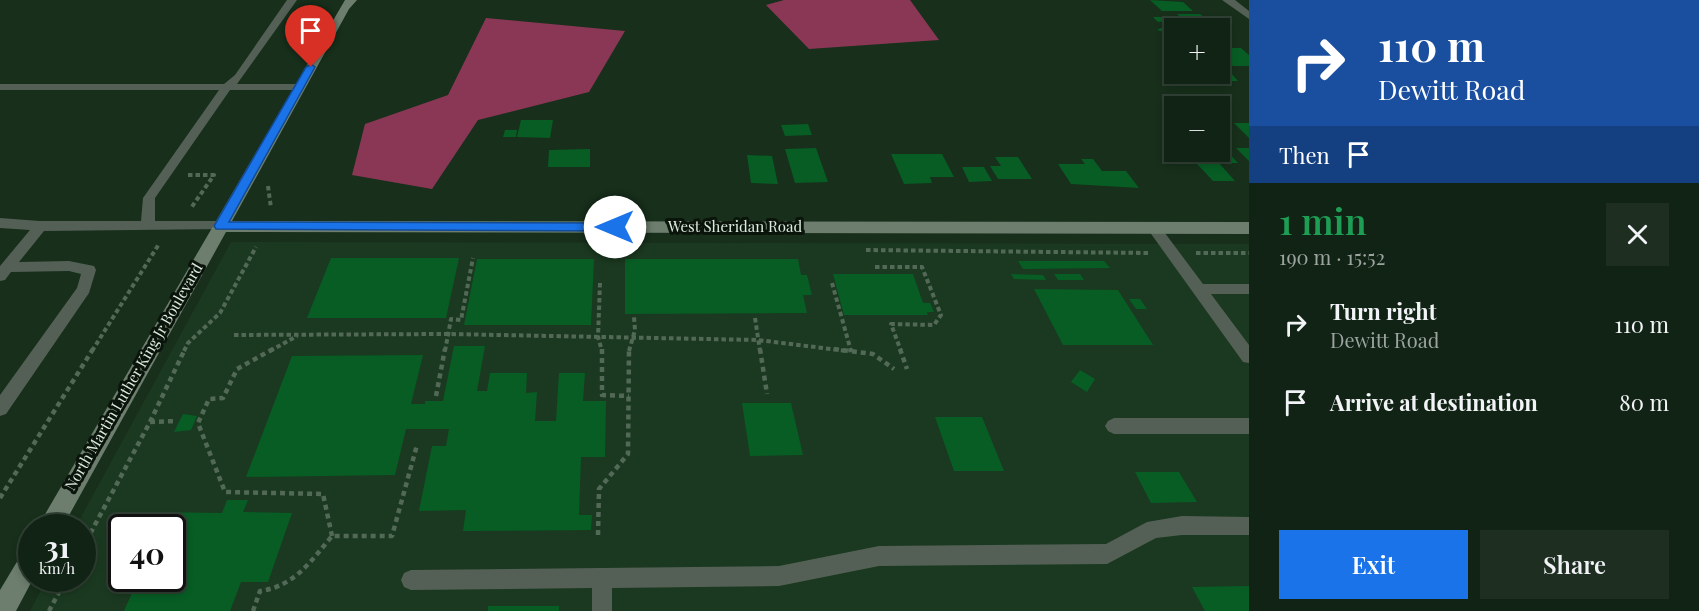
<!DOCTYPE html>
<meta charset="utf-8">
<style>
body{margin:0;font-family:"Playfair Display",serif;background:#1e2f22;color:#f1f3f6;height:100vh;display:flex;flex-direction:column;font-size:22px;white-space:nowrap}
*{box-sizing:border-box;margin:0}
p{font-size:20px;color:#9ca4a0}
.icon{flex:none;width:33px;height:33px;fill:none;stroke:currentColor;stroke-width:2;stroke-linecap:round;stroke-linejoin:round}
.map{position:relative;flex:1;overflow:hidden}
.panel{display:flex;flex-direction:column;background:#112314;width:450px}
.panel>*{flex:none}
.hud{background:#1a4fa0;color:#fff;overflow:hidden}
.fabs{position:absolute;left:1164px;top:18px;display:grid;gap:12px}
.fabs a{display:grid;place-items:center;width:66px;height:66px;border-radius:0px;background:#112314;box-shadow:0 3px 9px #0003,0 0 0 2px #304034;font-size:30px}
.speed{position:absolute;left:18px;top:514px;display:flex;gap:12px;font-size:30px;font-weight:700;text-align:center}
.speed>*{display:grid;place-content:center;width:78px;height:78px;border-radius:50%;background:#112314;box-shadow:0 3px 9px #0003,0 0 0 2px #304034;line-height:1}
.speed small{font-size:15px;font-weight:400}
.speed .limit{border:3px solid #111;border-radius:9px;background:#fff;color:#111}
.pin{position:absolute;display:grid;place-items:center;width:51px;height:51px;color:#fff;margin:-62px -26px;border-radius:50% 50% 50% 0;rotate:-45deg;box-shadow:0 0 6px #0007}
.pin .icon{rotate:45deg}
.me{position:absolute;width:66px;margin:-33px;rotate:270deg;stroke-linejoin:round;filter:drop-shadow(0 0 4px #0008)}
.turn{display:flex;align-items:center;gap:21px;height:126px;padding:0 30px;font-size:27px}
.turn .icon{width:78px;height:78px;stroke-width:2.5}
.turn b{display:block;font-size:42px;line-height:51px}
.then{display:flex;align-items:center;height:57px;padding:0 30px;background:#0003;gap:12px;font-size:22px}
.round{display:grid;place-items:center;flex:none;width:63px;height:63px;border-radius:0px;background:#1e2f22}
.headline{display:flex;align-items:center;justify-content:space-between;height:102px;padding:0 30px}
h1{font-size:36px;font-weight:600;line-height:45px;color:#1e9e55}
.action{display:flex;gap:12px;margin-top:auto;padding:12px 30px}
.action a{flex:1;height:69px;border-radius:0px;background:#1a73e8;color:#fff;font-size:24px;font-weight:600;line-height:69px;text-align:center}
.action a+a{background:#1e2f22;color:#f1f3f6}
ul{padding:0;list-style:none}
li{display:flex;align-items:center;gap:18px;height:78px;padding:0 30px}
li div{flex:1}
li b{display:block;font-size:22px}
li em{font-style:normal}
main{display:flex;flex:1;min-height:0}
.map>svg:first-child{display:block}
</style>
<main>
<div class="map">
<svg width="1249" height="611" viewBox="0 0 1249 611">
<rect width="100%" height="100%" fill="#172f1b"/>
<path fill="#1b3920" fill-rule="evenodd" d="M231,242L1249,244V611H30L47,579H82V528H75ZM122,528H172V579H122Z"/>
<path fill="#8a3756" d="M784,0H910L939,40L809,49L766,5Z
M486,18L625,31L589,92L478,120L432,189L352,175L365,124L448,95Z"/>
<path fill="#075d24" d="M1150,0L1183,2L1193,11H1162Z
M1177,14H1200L1217,28H1193Z
M1153,17H1172L1176,20L1158,22Z
M1167,25L1174,28V35L1157,30Z
M1220,48H1241L1249,55V66H1233L1220,54Z
M1220,71H1229L1238,81H1206L1198,74H1220Z
M521,120H553L550,138L517,137Z
M1234,123H1249V138Z
M808,124L812,135L785,136L781,125Z
M505,130H517L516,137H503Z
M816,148L828,182L795,183L785,149Z
M1236,148H1249V161Z
M590,149V167H548L549,150Z
M1220,150H1226L1238,163H1219L1235,181H1213L1186,152Z
M891,154H942L954,177H930L932,183L904,184Z
M747,155L772,156L778,184L751,183Z
M995,157H1018L1032,179H998L990,166H1001Z
M1081,159H1093L1102,171H1126L1139,188L1071,184L1058,164H1085Z
M962,167H984L992,181L969,182Z
M331,258H459L446,318H307Z
M477,259H594L591,325H464Z
M625,259H798L801,275H807L812,295H803L807,313L625,314Z
M1018,261H1104L1110,268L1023,269Z
M833,274H913L923,303H930L934,312H927L928,315H844Z
M1011,274L1043,275L1046,280L1014,279Z
M1054,274H1080L1084,280H1058Z
M1034,289L1118,290L1153,345H1063Z
M1129,299H1140L1147,309H1136Z
M454,346H485L477,391H487L490,373H527L526,393L537,392L535,421H556L559,373H585L583,401H606L605,457H581L579,515H592L591,530L463,531L466,510L419,511L432,446H446L449,429H406L395,475L246,477L292,356L423,355L411,404H425V401H443Z
M1080,370L1095,379L1087,392L1071,382Z
M742,403H791L803,455L750,456Z
M183,414L197,416L191,430L174,432Z
M935,417H982L1004,471H954Z
M1135,472H1179L1197,502L1151,503Z
M227,500H248L243,512L292,513L268,582H241L230,611H124L138,579H172V528H148L155,512L222,513Z
M1249,586V611H1205L1192,587Z
M488,606H559V611H488Z"/>
<g fill="none" stroke-linecap="round" stroke-linejoin="round">
<path stroke="#536957" stroke-width="4" stroke-dasharray="4.5 3" stroke-linecap="butt" d="M188,175H214L191,208
M268,186L271,208
M866,250L1149,253
M1196,253H1249
M875,267H922L941,315L934,325L891,324L901,351
M600,283L598,337L602,351
M832,283L851,351
M755,318L760,351
M234,335L448,334L758,340L847,351
M92,351L159,244
M184,351L188,343L220,313L256,247
M270,351L297,336
M445,351L451,319L461,320L473,258
M629,351L635,330L634,317"/>
<path stroke="#536957" stroke-width="4.5" stroke-dasharray="5 4" stroke-linecap="butt" d="M273,349L237,369L223,398L209,399L198,423L225,492L323,494L332,536
M602,349V395L629,396
M760,349L767,394
M834,349L873,354L894,369
M850,349L851,352
M900,349L907,369
M436,396L445,349
M150,422L177,421
M0,498L93,349
M598,535L599,489L628,454L629,349
M82,549L150,422L185,349
M49,611L66,579
M253,611L260,591C295,586 311,561 332,536H392L417,445"/>
<path fill="#546056" fill-rule="evenodd" d="M287,0H297L237,84H300L305,87L300,90H230L155,198V221H220L225,223L227,226L225,229L44,231L19,262L69,261L94,266L96,270L89,293L6,414L0,416V395L77,288L81,274L69,271L11,272L5,280L0,281V266L30,230L0,228V218L40,221H141L143,198L219,90H0V84H224L235,75Z
M1154,223L1159,225L1203,284H1249V294H1211L1249,345V363L1243,362L1149,231L1147,228L1149,225Z
M1114,418H1249V434H1114L1108,431L1105,426L1108,421Z
M1182,516L1249,517V535H1182L1156,538L1107,564L879,566L779,586L612,588V611H592V588L411,590L404,587L401,580L404,573L411,570L779,566L879,546L1106,544L1147,522Z"/>
<path fill="#546056" fill-rule="evenodd" d="M1222,0H1235L1249,11V19Z"/>
<path fill="#6d7e6e" fill-rule="evenodd" d="M345,0H357L349,9L232,221L1249,222V234L226,232L62,528H37Z
M32,546V579H33L16,611H0V590L24,550Z"/>
</g>
<path fill="#1a73e8" stroke="#114b97" stroke-width="1.5" d="M311,64L315,67L229,222L615,223L622,227L615,231L216,229L214,226L306,67Z"/>
<g text-anchor="middle" stroke-width="6" stroke-linejoin="round" paint-order="stroke">
<g font-size="15" fill="#ddecdf" stroke="#0a140b">
<text x="735" y="232">West Sheridan Road</text>
<text transform="translate(134 377) rotate(-60)" y="5">North Martin Luther King Jr Boulevard</text>
</g>
</g>
</svg>
<div class="fabs">
<a>+</a>
<a>−</a>
</div>
<div class="speed"><div>31<small>km/h</small></div><div class="limit">40</div></div>
<div class="pin" style="left:311px;top:67px;background:#d93025"><svg class="icon" aria-label="arrive" viewBox="0 0 24 24"><path d="M6 21V4h12l-3 4 3 4H6"/></svg></div>
<svg class="me" style="left:615px;top:227px" viewBox="-20 -20 40 40"><circle r="19" fill="#fff"/><path d="M0-13L10 11 0 6-10 11z" fill="#1a73e8"/></svg>
</div>
<section class="panel">
<div class="hud">
<div class="turn"><svg class="icon" aria-label="right" viewBox="0 0 24 24"><path d="M7 20v-9h11M14 6l5 5-5 5"/></svg><div><b>110 m</b>Dewitt Road</div></div>
<div class="then">Then<svg class="icon" aria-label="arrive" viewBox="0 0 24 24"><path d="M6 21V4h12l-3 4 3 4H6"/></svg></div>
</div>
<div class="headline"><div><h1>1 min</h1><p>190 m · 15:52</p></div><a class="round"><svg class="icon" aria-label="close" viewBox="0 0 24 24"><path d="M6 6l12 12M18 6L6 18"/></svg></a></div>
<ul>
<li><svg class="icon" aria-label="right" viewBox="0 0 24 24"><path d="M7 20v-9h11M14 6l5 5-5 5"/></svg><div><b>Turn right</b><p>Dewitt Road</p></div><em>110 m</em></li>
<li><svg class="icon" aria-label="arrive" viewBox="0 0 24 24"><path d="M6 21V4h12l-3 4 3 4H6"/></svg><div><b>Arrive at destination</b></div><em>80 m</em></li>
</ul>
<div class="action"><a>Exit</a><a>Share</a></div>
</section>
</main>
